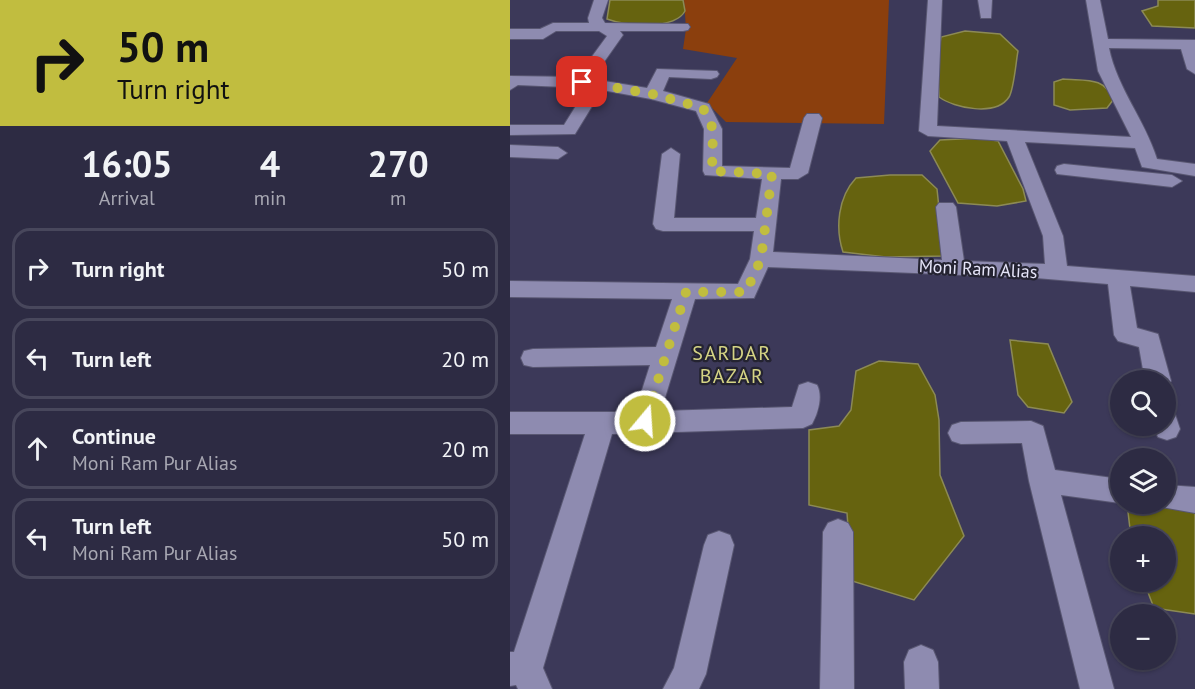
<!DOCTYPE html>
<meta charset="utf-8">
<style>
body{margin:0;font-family:"PT Sans",sans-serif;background:#35334a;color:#f1f3f6;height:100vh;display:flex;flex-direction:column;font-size:22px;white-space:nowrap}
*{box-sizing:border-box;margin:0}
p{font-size:20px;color:#a7a7b2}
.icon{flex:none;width:33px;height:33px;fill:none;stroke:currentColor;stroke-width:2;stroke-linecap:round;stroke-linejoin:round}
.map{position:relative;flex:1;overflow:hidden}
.drawer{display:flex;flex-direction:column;background:#2d2b43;width:510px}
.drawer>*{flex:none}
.top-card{background:#c1bd3f;color:#111;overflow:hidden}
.buttons{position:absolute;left:600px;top:370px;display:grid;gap:12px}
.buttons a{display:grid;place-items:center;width:66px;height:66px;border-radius:50%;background:#2d2b43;box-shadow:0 2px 4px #0004,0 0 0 2px #48475c;font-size:30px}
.pin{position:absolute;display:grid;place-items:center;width:51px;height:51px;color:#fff;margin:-26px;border-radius:12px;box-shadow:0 3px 9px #0006}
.me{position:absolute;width:66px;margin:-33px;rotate:18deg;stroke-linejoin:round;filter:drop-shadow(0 0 4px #0008)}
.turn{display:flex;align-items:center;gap:21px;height:126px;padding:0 18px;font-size:27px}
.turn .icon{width:78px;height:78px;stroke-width:2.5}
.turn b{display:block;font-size:42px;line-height:51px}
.eta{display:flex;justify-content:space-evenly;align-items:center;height:102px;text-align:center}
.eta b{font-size:36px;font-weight:600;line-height:42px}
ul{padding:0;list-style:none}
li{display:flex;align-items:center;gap:18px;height:81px;margin:0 12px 9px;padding:0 6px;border:3px solid #48475c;border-radius:18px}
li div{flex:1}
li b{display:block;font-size:22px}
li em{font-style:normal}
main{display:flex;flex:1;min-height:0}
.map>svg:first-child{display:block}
</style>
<main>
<section class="drawer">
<div class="top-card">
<div class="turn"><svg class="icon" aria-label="right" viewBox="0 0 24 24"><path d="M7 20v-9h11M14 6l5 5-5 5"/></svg><div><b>50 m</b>Turn right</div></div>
</div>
<div class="eta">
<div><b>16:05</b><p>Arrival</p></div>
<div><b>4</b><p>min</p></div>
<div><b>270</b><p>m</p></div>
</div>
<ul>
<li><svg class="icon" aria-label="right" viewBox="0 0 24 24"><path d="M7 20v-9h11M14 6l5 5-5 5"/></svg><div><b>Turn right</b></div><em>50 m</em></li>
<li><svg class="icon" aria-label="left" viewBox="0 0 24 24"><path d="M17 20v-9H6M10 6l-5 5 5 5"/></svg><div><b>Turn left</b></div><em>20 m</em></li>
<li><svg class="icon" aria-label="ahead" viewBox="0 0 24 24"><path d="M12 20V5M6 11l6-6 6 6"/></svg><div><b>Continue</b><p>Moni Ram Pur Alias</p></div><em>20 m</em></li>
<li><svg class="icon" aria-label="left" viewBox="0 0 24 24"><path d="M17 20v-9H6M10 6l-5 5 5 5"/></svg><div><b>Turn left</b><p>Moni Ram Pur Alias</p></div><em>50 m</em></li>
</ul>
</section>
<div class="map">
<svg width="685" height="689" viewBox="0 0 685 689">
<rect width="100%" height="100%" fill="#3c3959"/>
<path fill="#8b3f0d" d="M174,0H379L374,124L216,122L197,103L227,58L173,49L176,29Z"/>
<path fill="#66630f" stroke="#8c8a55" stroke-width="1.5" d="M100,0H173L175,11C165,30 116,26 97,19Z
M648,0H685V28L642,26L632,11L648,6Z
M455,31L490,34L508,51C506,61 504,89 499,97C486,117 444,108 429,97L427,62L431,37Z
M553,79C575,81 595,76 603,100L597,108L560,110L544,105V82Z
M471,138L488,141L513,189L516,201L487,206L448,203L420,151L430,140Z
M380,175H412L427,189L434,256L376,257L333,252C325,228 328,197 346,178Z
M500,340L538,344L562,402L554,413L518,407L508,395Z
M369,361L408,364L425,395L429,420L430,475L454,536L404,600L342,581L337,513L299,505V430L329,426L341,410L346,371Z
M677,505L685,507V614L644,608L634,582H656V537H621L618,512Z"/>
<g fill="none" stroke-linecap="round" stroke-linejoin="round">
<defs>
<path id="minor" d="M84,0H98L92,18L95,23L178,24L180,27L178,30L173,31H110L113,35L82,79L137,88L147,69L207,71L209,74L207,77L201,79L159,77L153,91L199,104L212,129V166L280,168L294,118L297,114H309L312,118L298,173L288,179H271L263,252L432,260L426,207L429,203H443L446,207L454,261L535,264L533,236L497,141L418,136L409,131L418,0H432L427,126L621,137L588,71L576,0H590L598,39L685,40V74L677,69L671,49L599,48C607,88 635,120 647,159L685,164V176L632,167L625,148L515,142L553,236L557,266L685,276V292L620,286L627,328L648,334L661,381L656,388V381H635L629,347L608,341L604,335L598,284L526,278L258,267L244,298L185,299L151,411L282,407L289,385L298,382L307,385C313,396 308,413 302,424L293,428L102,434L33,668L42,689H8L6,685L0,686V652H4L75,434H0V412H125L140,365L23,367L14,365L11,358L14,351L23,349L146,347L162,299L0,297V281L228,284L240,259L244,231H153L146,229L143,224L152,154L161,148L170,154L164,218H246L252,179L195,175L193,171L194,129L186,111L141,99L92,90L65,134L0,135V125H54L77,88L8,85L0,90V76L67,77L97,36L89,31H46L33,39H0V29H30L43,23H79L78,18Z
M468,0H482L481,18H471Z
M0,145L48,147L57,153L48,159L0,157Z
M554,164L662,175L672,181L662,187L547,174L545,170L547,166Z
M656,411L665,414L670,429L666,437L657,440L648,437L643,426H656Z
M521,421L533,426L545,470L610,479V503L551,495L604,689H570L519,481L512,443L451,444L442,441L438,433L442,425L451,422Z
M656,485L685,487V513L646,506L656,504Z
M328,519L338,523L343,532L344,689H310L313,532L318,523Z
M209,531L220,535L224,545L196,674L189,689H153L164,668L194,545L198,535Z
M411,645L423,650L428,662L429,689H395L394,662L399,650Z"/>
</defs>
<use href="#minor" stroke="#595772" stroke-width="2"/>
<use href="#minor" fill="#8e8bb0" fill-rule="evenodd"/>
</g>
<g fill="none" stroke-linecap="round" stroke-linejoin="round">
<path stroke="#c1bd3f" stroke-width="10" stroke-dasharray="0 18" d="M72,82L142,94L193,108L203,129L202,171L262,174L251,259L236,292H176L135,421"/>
</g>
<g text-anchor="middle" stroke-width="4.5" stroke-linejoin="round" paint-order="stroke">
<g font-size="18" fill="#e5e4f8" stroke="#242331">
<text transform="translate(468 269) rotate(3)" y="6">Moni Ram Alias</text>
</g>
<g font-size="20" letter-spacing="1.5" fill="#d5d485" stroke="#242331">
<text x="222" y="360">SARDAR<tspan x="222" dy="23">BAZAR</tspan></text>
</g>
</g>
</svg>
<div class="buttons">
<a><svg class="icon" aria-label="search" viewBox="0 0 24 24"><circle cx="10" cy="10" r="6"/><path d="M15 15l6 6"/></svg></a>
<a><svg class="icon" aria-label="layers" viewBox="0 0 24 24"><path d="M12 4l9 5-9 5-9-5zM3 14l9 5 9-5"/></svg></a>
<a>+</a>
<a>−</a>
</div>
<div class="pin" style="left:72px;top:82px;background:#d93025"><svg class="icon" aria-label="arrive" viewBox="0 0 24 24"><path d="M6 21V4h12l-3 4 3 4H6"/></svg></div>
<svg class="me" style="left:135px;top:421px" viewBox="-20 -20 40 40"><circle r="17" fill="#c1bd3f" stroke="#fff" stroke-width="3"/><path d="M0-11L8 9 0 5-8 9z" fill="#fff"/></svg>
</div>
</main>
